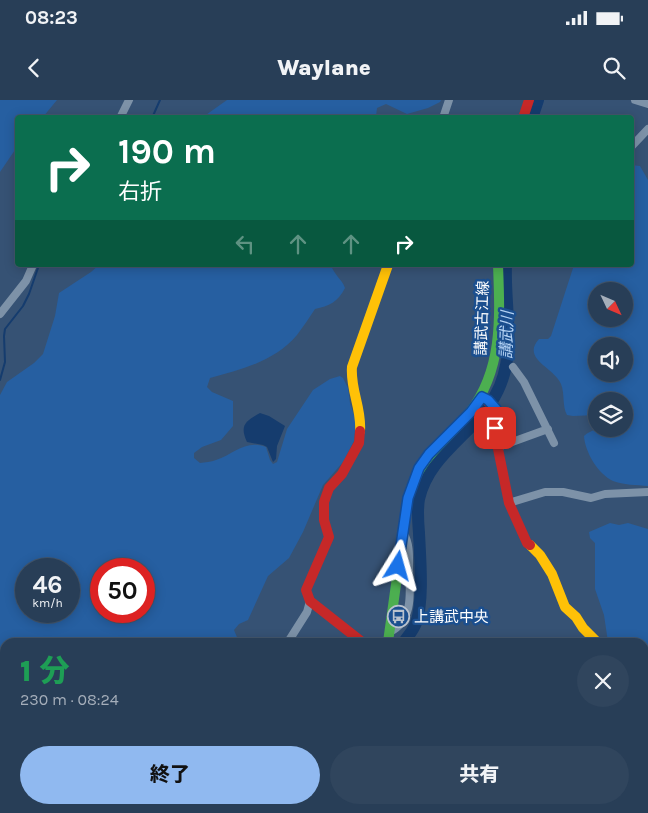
<!DOCTYPE html>
<html lang="ja">
<meta charset="utf-8">
<style>
body{margin:0;font-family:Karla,"Noto Sans JP",sans-serif;background:#30455d;color:#f1f3f6;height:100vh;display:flex;flex-direction:column;font-size:19px;white-space:nowrap}
*{box-sizing:border-box;margin:0}
p{font-size:16px;color:#a5aeba}
.icon{flex:none;width:28px;height:28px;fill:none;stroke:currentColor;stroke-width:2;stroke-linecap:round;stroke-linejoin:round}
.map{position:relative;flex:1;overflow:hidden}
.details{position:absolute;left:0px;top:538px;width:649px;height:176px;display:flex;flex-direction:column;background:#283e57;border-radius:15px 15px 0 0;box-shadow:0 2px 12px #0003,0 0 0 1px #44576d}
.details>*{flex:none}
.hud{position:absolute;left:15px;top:15px;width:619px;height:152px;border-radius:5px;box-shadow:0 2px 12px #0003,0 0 0 1px #44576d;background:#0b6e4f;color:#fff;overflow:hidden}
.needle{width:32px;rotate:134deg}
.tools{position:absolute;left:588px;top:182px;display:grid;gap:10px}
.tools a{display:grid;place-items:center;width:45px;height:45px;border-radius:50%;background:#283e57;box-shadow:0 2px 12px #0003,0 0 0 1px #44576d;font-size:25px}
.speed{position:absolute;left:15px;top:458px;display:flex;gap:10px;font-size:25px;font-weight:700;text-align:center}
.speed>*{display:grid;place-content:center;width:65px;height:65px;border-radius:50%;background:#283e57;box-shadow:0 2px 12px #0003,0 0 0 1px #44576d;line-height:1}
.speed small{font-size:12px;font-weight:400}
.speed .limit{border:8px solid #d22;background:#fff;color:#111}
.pin{position:absolute;display:grid;place-items:center;width:42px;height:42px;color:#fff;margin:-21px;border-radius:10px;box-shadow:0 2px 8px #0006}
.me{position:absolute;width:55px;margin:-28px;rotate:8deg;stroke-linejoin:round;filter:drop-shadow(0 0 4px #0008)}
.turn{display:flex;align-items:center;gap:18px;height:105px;padding:0 20px;font-size:22px}
.turn .icon{width:65px;height:65px;stroke-width:2.5}
.turn b{display:block;font-size:35px;line-height:42px}
.lanes{display:flex;align-items:center;height:48px;padding:0 20px;background:#0003;justify-content:center;gap:25px;direction:ltr}
.lanes .off{opacity:.35}
.round{display:grid;place-items:center;flex:none;width:52px;height:52px;border-radius:26px;background:#30455d}
.headline{display:flex;align-items:center;justify-content:space-between;height:85px;padding:0 20px}
h1{font-size:30px;font-weight:800;line-height:38px;color:#1e9e55}
.action{display:flex;gap:10px;margin-top:auto;padding:10px 20px}
.action a{flex:1;height:58px;border-radius:30px;background:#90b9f0;color:#111;font-size:20px;font-weight:800;line-height:58px;text-align:center}
.action a+a{background:#30455d;color:#f1f3f6}
.status{display:flex;justify-content:space-between;align-items:center;height:35px;padding:0 25px;background:#283e57;direction:ltr}
.status svg{height:14px;fill:currentColor}
header{display:flex;justify-content:space-between;align-items:center;height:65px;padding:0 20px;background:#283e57;font-size:22px;font-weight:800}
.map>svg:first-child{display:block}
</style>
<div class="status"><b>08:23</b><svg viewBox="0 0 49 12"><path d="M0 12V9h3v3zM5 12V6h3v6zM10 12V3h3v9zM15 12V0h3v12zM26 1h20v11H26zM47 4h2v5h-2z"/></svg></div>
<header><svg class="icon" aria-label="back" viewBox="0 0 24 24"><path d="M15 5l-7 7 7 7"/></svg>Waylane<svg class="icon" aria-label="search" viewBox="0 0 24 24"><circle cx="10" cy="10" r="6"/><path d="M15 15l6 6"/></svg></header>
<div class="map">
<svg width="648" height="713" viewBox="0 0 648 713">
<rect width="100%" height="100%" fill="#365274"/>
<path fill="#265fa1" fill-rule="evenodd" d="M0,0H57L43,17L18,18L17,47L0,72Z
M227,0H441L440,2L428,8L407,14L386,4L377,8L376,16L378,17H203Z
M631,65L640,66L648,80V386C637,385 623,385 613,381C598,374 585,352 584,336C595,326 610,329 624,329V324L630,320L624,317V301H596V315L573,316L567,315C562,306 565,294 561,284C554,267 521,259 539,239H548L551,236L574,165H631ZM624,191V219H596V191ZM624,246V274H596V246Z
M99,165H331C334,175 342,179 345,188C338,202 329,206 315,209C309,218 303,227 297,235C275,261 241,270 210,278L207,287L212,292L233,301V326L221,340L202,347L194,353V358L200,363C205,362 211,362 216,360C234,354 246,339 266,347L270,360L273,364L277,362L287,329L313,290L330,279L340,276L343,278L348,288L350,303L356,321L354,341L343,362L323,385L303,432L289,458L268,476L248,520L239,524L234,530L239,542H5V709H251V713H0V295L7,282L34,263L43,254L55,216L59,193L91,172ZM26,469H69V511H26ZM101,469H144V511H101Z
M610,423L619,425L628,423L648,429V588L644,585V542H608L604,515L595,489V443L590,438L589,432Z
M644,655L648,656V713H598L595,709H644Z"/>
<path fill="#153c6e" d="M260,313L269,316L285,326L277,346L276,359L273,362L267,347L263,345L247,342C239,325 246,321 260,313Z"/>
<g fill="none" stroke-linecap="round" stroke-linejoin="round">
<path stroke="#153c6e" stroke-width="2" d="M152,18L160,0
M0,280L5,262L4,236L5,229L23,206L29,194L39,165"/>
<path stroke="#153c6e" stroke-width="12" d="M532,18L538,0
M404,542C408,536 413,531 416,523C424,501 420,457 419,433C418,421 417,410 419,399C429,354 474,334 495,296C518,256 504,208 506,165
M315,709L318,713"/>
<path stroke="#7d92a8" stroke-width="8" d="M635,0L648,4
M120,18L129,0
M443,18L449,0
M631,47L648,29
M0,214L26,181L33,165
M513,267L524,282L554,343
M498,347L548,329
M509,403L545,392H563L591,398L605,394L648,392
M390,532C414,520 410,492 409,469C409,458 410,444 404,434
M288,542L307,512L310,501
M644,636L648,637
M277,709L278,713
M443,709V713"/>
<path stroke="#4caf50" stroke-width="10" d="M388,542L408,398C420,354 444,345 470,312C503,269 500,217 498,165
M367,709V713"/>
<path stroke="#ffc107" stroke-width="10" d="M360,331C362,309 350,289 352,267L388,165
M530,445L540,455L552,474L565,507L576,517L583,528L597,542"/>
<path stroke="#c62828" stroke-width="10" d="M523,18L529,0
M482,297L496,309L494,317L496,339L509,403L527,443L530,445
M360,331L359,343L342,374L329,388L324,402V420L329,437L306,490L310,501L362,542"/>
</g>
<g fill="none" stroke-linecap="round" stroke-linejoin="round">
<defs>
<path id="route" d="M398,466L408,398L419,368L429,354L471,312L482,297L488,300L496,309L494,317L495,328"/>
</defs>
<use href="#route" stroke="#114b97" stroke-width="12"/>
<use href="#route" stroke="#1a73e8" stroke-width="9"/>
</g>
<defs>
<symbol id="bus-ring" viewBox="-11 -11 22 22"><circle r="9.5" fill="#1b4f8f" stroke="#b9c2ce" stroke-width="1.5"/><path d="M-5-6H5V4H4V6H2V4H-2V6H-4V4H-5ZM-3.5-4V0h7V-4ZM-3.5 1.2v1.5H-2V1.2ZM2 1.2v1.5H3.5V1.2Z" fill="#b9c2ce"/></symbol>
</defs>
<g fill-rule="evenodd">
<use href="#bus-ring" x="386" y="504" width="25" height="25"/>
</g>
<g text-anchor="middle" stroke-width="5" stroke-linejoin="round" paint-order="stroke">
<g font-size="15" fill="#fff" stroke="#1b4f8f">
<text transform="translate(482 218) rotate(-88)" y="5">講武古江線</text>
</g>
<g font-size="15" fill="#fff" stroke="#1b4f8f" text-anchor="start">
<text x="414" y="522">上講武中央</text>
</g>
<g font-size="16" font-style="italic" fill="#b5d3f5" stroke="#1b4f8f">
<text transform="translate(506 235) rotate(-88)" y="6">講武川</text>
</g>
</g>
</svg>
<div class="tools">
<a><svg class="needle" viewBox="-14 -14 28 28"><path d="M0-13l5 13h-10z" fill="#e53935"/><path d="M0 13l5-13h-10z" fill="#a5aeba"/></svg></a>
<a><svg class="icon" aria-label="sound" viewBox="0 0 24 24"><path d="M4 9h4l5-4v14l-5-4H4zM17 9q2 3 0 6"/></svg></a>
<a><svg class="icon" aria-label="layers" viewBox="0 0 24 24"><path d="M12 4l9 5-9 5-9-5zM3 14l9 5 9-5"/></svg></a>
</div>
<div class="speed"><div>46<small>km/h</small></div><div class="limit">50</div></div>
<div class="pin" style="left:495px;top:328px;background:#d93025"><svg class="icon" aria-label="arrive" viewBox="0 0 24 24"><path d="M6 21V4h12l-3 4 3 4H6"/></svg></div>
<svg class="me" style="left:398px;top:466px" viewBox="-20 -20 40 40"><path d="M0-17L14 15 0 8-14 15z" fill="#1a73e8" stroke="#fff" stroke-width="4"/></svg>
<div class="hud">
<div class="turn"><svg class="icon" aria-label="right" viewBox="0 0 24 24"><path d="M7 20v-9h11M14 6l5 5-5 5"/></svg><div><b>190 m</b>右折</div></div>
<div class="lanes"><svg class="icon off" aria-label="left" viewBox="0 0 24 24"><path d="M17 20v-9H6M10 6l-5 5 5 5"/></svg><svg class="icon off" aria-label="ahead" viewBox="0 0 24 24"><path d="M12 20V5M6 11l6-6 6 6"/></svg><svg class="icon off" aria-label="ahead" viewBox="0 0 24 24"><path d="M12 20V5M6 11l6-6 6 6"/></svg><svg class="icon" aria-label="right" viewBox="0 0 24 24"><path d="M7 20v-9h11M14 6l5 5-5 5"/></svg></div>
</div>
<section class="details">
<div class="headline"><div><h1>1 分</h1><p>230 m · 08:24</p></div><a class="round"><svg class="icon" aria-label="close" viewBox="0 0 24 24"><path d="M6 6l12 12M18 6L6 18"/></svg></a></div>
<div class="action"><a>終了</a><a>共有</a></div>
</section>
</div>
